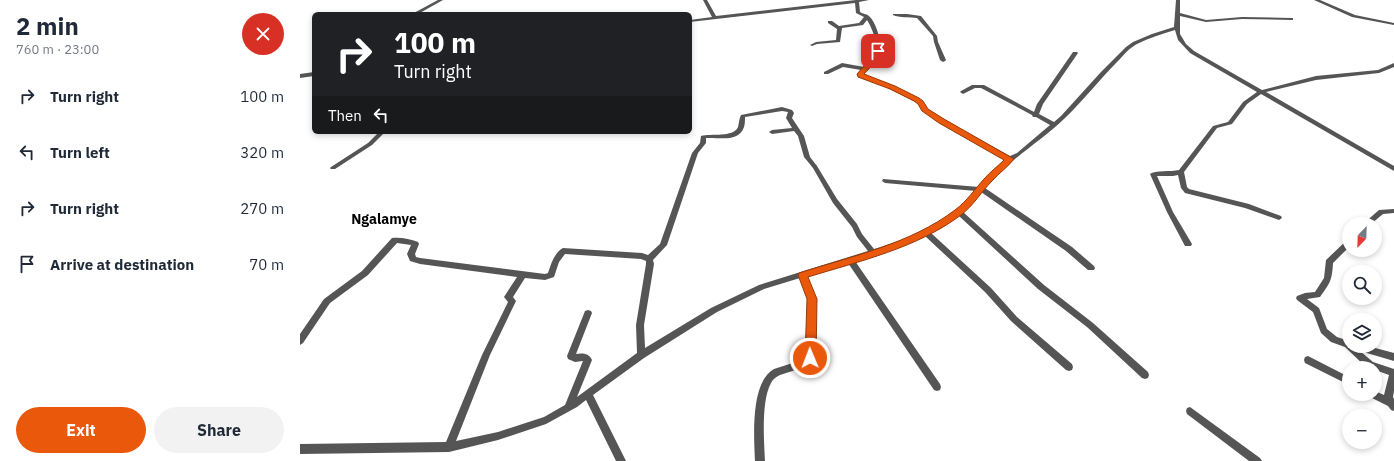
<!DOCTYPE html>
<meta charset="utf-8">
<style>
body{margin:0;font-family:"IBM Plex Sans",sans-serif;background:#f2f2f3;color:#1f2937;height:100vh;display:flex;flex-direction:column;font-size:15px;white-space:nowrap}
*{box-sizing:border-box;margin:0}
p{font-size:13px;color:#747a83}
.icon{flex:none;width:22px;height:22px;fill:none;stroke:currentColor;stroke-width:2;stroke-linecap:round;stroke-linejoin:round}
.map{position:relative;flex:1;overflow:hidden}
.panel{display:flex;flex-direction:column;background:#fff;width:300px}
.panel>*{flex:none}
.hud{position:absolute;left:12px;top:12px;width:380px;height:122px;border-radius:6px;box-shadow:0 2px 6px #0003;background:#202124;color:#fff;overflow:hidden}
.needle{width:26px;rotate:203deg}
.tools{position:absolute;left:1042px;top:217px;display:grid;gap:8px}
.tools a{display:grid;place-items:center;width:40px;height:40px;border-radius:50%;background:#fff;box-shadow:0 2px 6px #0003;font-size:20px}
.pin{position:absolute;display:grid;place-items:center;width:34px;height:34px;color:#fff;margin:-17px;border-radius:8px;box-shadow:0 2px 6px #0006}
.me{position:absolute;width:44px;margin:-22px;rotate:359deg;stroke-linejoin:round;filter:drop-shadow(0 0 3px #0008)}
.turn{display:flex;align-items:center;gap:14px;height:84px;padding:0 16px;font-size:18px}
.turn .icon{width:52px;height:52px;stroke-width:2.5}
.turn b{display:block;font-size:28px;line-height:34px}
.then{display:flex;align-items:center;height:38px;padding:0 16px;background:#0003;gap:8px;font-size:15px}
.round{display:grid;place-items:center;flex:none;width:42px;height:42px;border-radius:21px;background:#f2f2f3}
.head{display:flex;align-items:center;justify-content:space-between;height:68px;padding:0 16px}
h1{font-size:24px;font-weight:700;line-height:30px}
.primary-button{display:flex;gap:8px;margin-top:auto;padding:8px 16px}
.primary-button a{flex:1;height:46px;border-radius:24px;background:#ea580c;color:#fff;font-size:16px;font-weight:700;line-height:46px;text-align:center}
.primary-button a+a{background:#f2f2f3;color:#1f2937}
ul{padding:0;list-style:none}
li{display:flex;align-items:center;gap:12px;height:56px;padding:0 16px}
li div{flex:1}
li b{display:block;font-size:15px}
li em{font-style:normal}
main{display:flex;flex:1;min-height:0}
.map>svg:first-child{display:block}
</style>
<main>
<section class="panel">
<div class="head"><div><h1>2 min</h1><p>760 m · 23:00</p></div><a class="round" style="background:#d93025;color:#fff"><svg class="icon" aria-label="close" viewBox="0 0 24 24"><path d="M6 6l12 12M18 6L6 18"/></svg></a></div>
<ul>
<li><svg class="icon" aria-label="right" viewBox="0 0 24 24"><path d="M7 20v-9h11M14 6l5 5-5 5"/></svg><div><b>Turn right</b></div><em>100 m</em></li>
<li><svg class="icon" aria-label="left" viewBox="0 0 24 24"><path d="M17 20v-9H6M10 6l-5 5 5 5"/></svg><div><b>Turn left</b></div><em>320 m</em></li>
<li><svg class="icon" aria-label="right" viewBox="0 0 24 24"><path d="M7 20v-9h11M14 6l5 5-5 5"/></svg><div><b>Turn right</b></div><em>270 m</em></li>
<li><svg class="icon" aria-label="arrive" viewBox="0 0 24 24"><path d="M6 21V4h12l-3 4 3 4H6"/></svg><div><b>Arrive at destination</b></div><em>70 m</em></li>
</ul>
<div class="primary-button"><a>Exit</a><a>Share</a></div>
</section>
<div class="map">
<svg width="1094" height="461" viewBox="0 0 1094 461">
<rect width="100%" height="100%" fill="#fff"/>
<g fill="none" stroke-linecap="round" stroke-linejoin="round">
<path fill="#555" fill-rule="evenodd" d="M138,0H143L118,14H112Z
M403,0H407L416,16L556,0H569L559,2L560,12C563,14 567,14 569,16C577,23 583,46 579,56C576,63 566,68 563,75L588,84L618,99L623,102L627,109L644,120L710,156L717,153L750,125L736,117H733L732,115L681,88H675L663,94L660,92L661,91L672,85H684L734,112L737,104L773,52H777L778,53L743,104L739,114L754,122L761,116L801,72L826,47L833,42L852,34L874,27L876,0H880V13L906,20L942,17L991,18H993V20L942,19L906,22L880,16V34L886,44L894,51L962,90L1016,76L1078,70L1094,63V67L1079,73L1016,80L966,92L1094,166V171L961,94L947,104L932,124L917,128L884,172L887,187L889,189L949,204L981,216L982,218L979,220L945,208L885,193L881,188L878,175L873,176H857L873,212L892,244L891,246H885L867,212L850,174C855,170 871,172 879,170L913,126L928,122L943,102L957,92L890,53L878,40L875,30C862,34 849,38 837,44C829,48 823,56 817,62C799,80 783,101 765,118C739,143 707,161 685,188L772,247L794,266L795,268L794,270H788L766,251L681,192L672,204L663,212L744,285L793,323L848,372L849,375L848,378L845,379L842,378L787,327L738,289L659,216L631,233L691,288L717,317L772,364L773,367L772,370L769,371L766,370L711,321L685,292L625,236L576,255L555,261L640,384L641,387L640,390L637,391L634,390L548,263L507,276L516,299L515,358L511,365L480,375C476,377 473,379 471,383C461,401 464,441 465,461H455C454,438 450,382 474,369L505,359L507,357L508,299L500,278L464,289L417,312L344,358L293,395L326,461H316L286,400L277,407L246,424L198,440L149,452L0,454V444L146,442L182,355L208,302L204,297L217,277L120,264L110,261L107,254L111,245L97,243L68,275L30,303L3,343L0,345V334L24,299L62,271L92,238C101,237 110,239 118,242L119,244L115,254L116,257L120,258L245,274L248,273C251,264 254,253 263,248L342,253L348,255L360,244L392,153L400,143L401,136C411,133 433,138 438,127C439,123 439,119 441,115L482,107L492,110L494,113L492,118L504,136L510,157L517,166L537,199L557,224L562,234L574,249C612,238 650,222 676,191L585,183L582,181L583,179L679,187L686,178L706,159L640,122L623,111L619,104L614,101L584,86L559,77L557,74L561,70L543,67L528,74H524V72L542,63L564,67C568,64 572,60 575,55C579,44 572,28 567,20L563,25L542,28L540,42L517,44L512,46L510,45L516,42L536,40L537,29L528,23V21H532L539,26L559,23L564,17L556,13L555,3L390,22V20L412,17ZM482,111L488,112L486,118L492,128L472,130L469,132L472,134L494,131L498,136L504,157L513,168L533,203L552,227L557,237L568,251L459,285L411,308L345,348L344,325L354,264L353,260L367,245L398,153L406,143V138C418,137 439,143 444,127C445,124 445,120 445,117ZM265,254L341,259L346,261V264L336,325L337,353L277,397L292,360C289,353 282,353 276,354L292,313L291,311L288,310L285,311L267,356L268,359L275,362L283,361L265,405L244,417L198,432L156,441L190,355L216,301L213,297L225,278L245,280L254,277L259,262Z
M1014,0H1020L1055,15L1094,23V25L1052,17Z
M593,14H607L621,16L637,36L638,42L646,60L645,61L643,62L640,60L634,42L633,36L617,18C610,17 599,18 593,15Z
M14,72V76L0,78V74Z
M79,132H85L72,145L35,169H31L30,168L31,167L68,143Z
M1094,209V213L1083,214L1071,224H1063L1079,210Z
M1049,240V247L1033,263C1032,281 1030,283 1020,297L1007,299L1019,308L1027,329L1037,337L1049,341V346H1068L1094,353V361L1060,351L1073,362L1094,369V391L1093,397L1094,399V411L1091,410L1088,406L1070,397L1069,394H1075V391L1084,395L1089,375L1075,370V368H1067L1045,347L1031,342L1021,333L1013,312L997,300L996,298L997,296L1005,293L1015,292L1024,278L1026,260L1046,241Z
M1008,356L1049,377V385L1005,363L1004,360L1005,357Z
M890,407L960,458L962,461H949L887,414L886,411L887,408Z"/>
</g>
<path fill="#ea580c" stroke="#983908" d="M576,50L581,51L578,59L564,74L595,86L619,98L623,101L628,109L644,119L714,159C708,167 699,173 692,181C681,192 674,205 661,215C617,248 560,261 508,277L517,299L516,358L514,361L510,363L507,361L505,358L507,299L498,275L499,273C552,256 610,244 655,210C667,201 675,189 684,179C690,172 698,166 704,160L639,123L622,111L618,104L614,101L590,89L558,77L557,74L572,57Z"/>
<g text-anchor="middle" stroke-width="3" stroke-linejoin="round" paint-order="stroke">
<g font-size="14" font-weight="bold" fill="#000" stroke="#fff">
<text x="84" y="224">Ngalamye</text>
</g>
</g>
</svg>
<div class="tools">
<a><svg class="needle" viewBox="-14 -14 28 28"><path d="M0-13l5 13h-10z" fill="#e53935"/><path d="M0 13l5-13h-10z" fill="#747a83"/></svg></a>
<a><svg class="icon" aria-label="search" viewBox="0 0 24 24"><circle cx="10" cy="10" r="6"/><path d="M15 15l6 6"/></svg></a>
<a><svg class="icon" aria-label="layers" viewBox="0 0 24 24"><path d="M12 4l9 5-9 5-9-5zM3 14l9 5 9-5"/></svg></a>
<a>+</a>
<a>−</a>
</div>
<div class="pin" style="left:578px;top:51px;background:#d93025"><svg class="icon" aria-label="arrive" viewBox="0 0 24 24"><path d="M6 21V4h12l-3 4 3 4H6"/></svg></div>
<svg class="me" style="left:510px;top:358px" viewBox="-20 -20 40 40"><circle r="17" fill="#ea580c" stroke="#fff" stroke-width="3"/><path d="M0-11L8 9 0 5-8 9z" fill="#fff"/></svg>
<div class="hud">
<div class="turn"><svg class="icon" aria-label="right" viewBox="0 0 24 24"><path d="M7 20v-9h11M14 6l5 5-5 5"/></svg><div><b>100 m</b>Turn right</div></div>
<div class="then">Then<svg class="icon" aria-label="left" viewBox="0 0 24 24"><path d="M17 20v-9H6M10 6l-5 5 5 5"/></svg></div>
</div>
</div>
</main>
